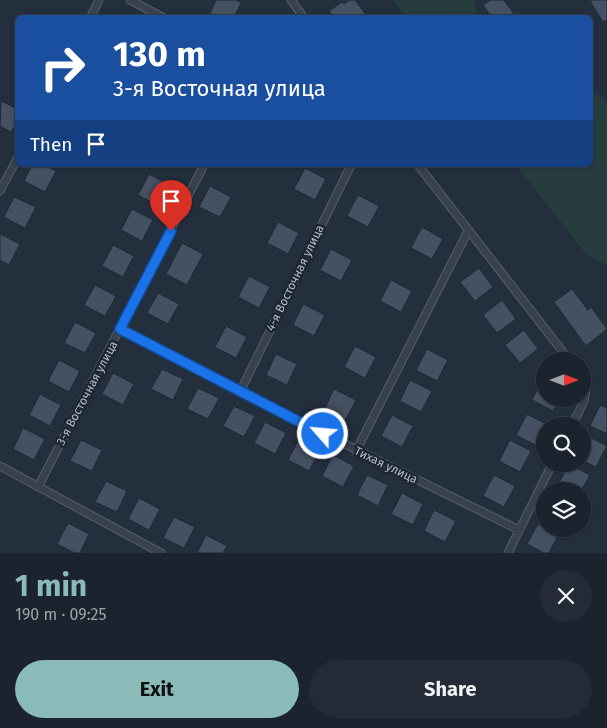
<!DOCTYPE html>
<meta charset="utf-8">
<style>
body{margin:0;font-family:"Fira Sans",sans-serif;background:#242b36;color:#f1f3f6;height:100vh;display:flex;flex-direction:column;font-size:19px;white-space:nowrap}
*{box-sizing:border-box;margin:0}
p{font-size:16px;color:#a0a4aa}
.icon{flex:none;width:28px;height:28px;fill:none;stroke:currentColor;stroke-width:2;stroke-linecap:round;stroke-linejoin:round}
.map{position:relative;height:553px;overflow:hidden}
.side{display:flex;flex-direction:column;background:#1b232e;flex:1}
.side>*{flex:none}
.top-card{position:absolute;left:15px;top:15px;width:578px;height:152px;border-radius:8px;box-shadow:0 1px 4px #0004,0 0 0 1px #39404a;background:#1a4fa0;color:#fff;overflow:hidden}
.needle{width:32px;rotate:90deg}
.buttons{position:absolute;left:536px;top:352px;display:grid;gap:10px}
.buttons a{display:grid;place-items:center;width:55px;height:55px;border-radius:50%;background:#1b232e;box-shadow:0 1px 4px #0004,0 0 0 1px #39404a;font-size:25px}
.pin{position:absolute;display:grid;place-items:center;width:42px;height:42px;color:#fff;margin:-51px -21px;border-radius:50% 50% 50% 0;rotate:-45deg;box-shadow:0 0 5px #0007}
.pin .icon{rotate:45deg}
.me{position:absolute;width:55px;margin:-28px;rotate:297deg;stroke-linejoin:round;filter:drop-shadow(0 0 4px #0008)}
.turn{display:flex;align-items:center;gap:18px;height:105px;padding:0 15px;font-size:22px}
.turn .icon{width:65px;height:65px;stroke-width:2.5}
.turn b{display:block;font-size:35px;line-height:42px}
.then{display:flex;align-items:center;height:48px;padding:0 15px;background:#0003;gap:10px;font-size:19px}
.round{display:grid;place-items:center;flex:none;width:52px;height:52px;border-radius:26px;background:#242b36}
.overview{display:flex;align-items:center;justify-content:space-between;height:85px;padding:0 15px}
h1{font-size:30px;font-weight:700;line-height:38px;color:#8bbbb9}
.primary-button{display:flex;gap:10px;margin-top:auto;padding:10px 15px}
.primary-button a{flex:1;height:58px;border-radius:30px;background:#8bbbb9;color:#111;font-size:20px;font-weight:700;line-height:58px;text-align:center}
.primary-button a+a{background:#242b36;color:#f1f3f6}
.map>svg:first-child{display:block}
</style>
<div class="map">
<svg width="607" height="553" viewBox="0 0 607 553">
<rect width="100%" height="100%" fill="#242f3e"/>
<path fill="#263c3f" d="M393,0H474L476,17H406Z
M590,91L607,100V265L586,254L516,165H590Z"/>
<path fill="#455162" stroke="#1f2835" d="M216,0H236L241,3L234,18H208Z
M350,0H355L366,15L362,18H334L329,11L342,2L344,4Z
M491,0H504L514,14L509,18H492L483,5Z
M592,0H607V20L603,22L590,1Z
M1,101L18,109V121L11,132L0,126Z
M32,165H45L56,171L45,192L24,181Z
M305,168L326,179L315,200L294,189Z
M149,174L170,185L159,206L138,195Z
M210,186L231,197L220,217L199,207Z
M358,195L379,206L368,227L347,216Z
M14,197L36,207L25,228L4,217Z
M132,209L153,220L142,241L121,230Z
M278,222L299,233L288,254L267,243Z
M422,227L443,239L432,259L411,248Z
M0,234L20,244L9,265L0,260Z
M182,243L203,254L187,285L166,274Z
M113,245L134,256L123,277L102,266Z
M331,249L352,260L341,281L320,270Z
M479,268L493,287L475,301L460,282Z
M249,276L270,287L259,308L238,297Z
M391,280L412,291L401,312L380,301Z
M95,285L116,296L105,316L84,305Z
M572,289L588,310L591,307L607,329L586,346L554,302Z
M158,293L179,304L168,324L147,313Z
M502,300L516,319L497,333L483,315Z
M303,304L325,315L314,336L293,325Z
M75,322L96,333L85,353L64,343Z
M226,326L247,337L236,358L215,347Z
M524,330L538,349L520,363L505,345Z
M355,346L376,357L365,378L344,367Z
M427,349L448,360L437,381L416,370Z
M276,354L297,364L287,385L266,375Z
M59,360L80,371L69,392L48,381Z
M162,369L183,379L173,400L151,389Z
M113,373L134,384L123,405L102,394Z
M543,379L545,380V399H560L553,411L532,400Z
M410,380L432,391L421,412L400,401Z
M198,388L219,398L208,419L187,409Z
M334,389L356,400L345,421L324,410Z
M40,394L61,405L50,426L29,415Z
M600,405L607,408V434L590,426Z
M234,406L255,416L244,437L223,426Z
M527,414L548,425L545,426L537,446L516,435Z
M392,415L413,426L402,447L381,436Z
M265,422L286,433L275,454L254,443Z
M23,428L45,439L34,460L13,449Z
M586,435L607,446L596,467L582,460V441Z
M299,439L320,450L309,471L288,460Z
M81,440L102,450L92,471L70,461Z
M510,440L531,451L520,472L499,461Z
M333,455L354,466L343,487L322,476Z
M569,464L590,475L581,491H570L558,485Z
M367,475L388,485L378,506L357,495Z
M494,475L515,486L504,507L483,496Z
M106,481L127,491L117,512L95,502Z
M402,493L423,504L413,525L391,514Z
M139,498L160,509L149,530L128,519Z
M434,510L456,521L445,542L424,531Z
M174,517L195,527L184,548L163,538Z
M68,523L89,534L80,553H75L57,544Z
M538,524L559,534L549,553H544L527,544Z
M206,535L227,546L223,553H197Z"/>
<g fill="none" stroke-linecap="round" stroke-linejoin="round">
<defs>
<path id="lane" d="M130,0L164,18
M291,0L304,18
M90,18L99,0
M418,165L570,361
M0,191L18,157
M121,329L240,392L519,530
M240,392L351,165
M571,426C579,411 592,394 582,377
M356,451L468,231
M0,466L161,553
M38,487L204,165
M508,553L552,464"/>
</defs>
<use href="#lane" stroke="#565f6c" stroke-width="9"/>
<use href="#lane" stroke="#38414e" stroke-width="7"/>
</g>
<g fill="none" stroke-linecap="round" stroke-linejoin="round">
<defs>
<path id="route" d="M171,231L120,329L323,434"/>
</defs>
<use href="#route" stroke="#114b97" stroke-width="12"/>
<use href="#route" stroke="#1a73e8" stroke-width="9"/>
</g>
<g text-anchor="middle" stroke-width="5" stroke-linejoin="round" paint-order="stroke">
<g font-size="12" fill="#b4bcc9" stroke="#1d2633">
<text transform="translate(295 278) rotate(-64)" y="4">4-я Восточная улица</text>
<text transform="translate(87 393) rotate(-62)" y="4">3-я Восточная улица</text>
<text transform="translate(386 465) rotate(26)" y="4">Тихая улица</text>
</g>
</g>
</svg>
<div class="buttons">
<a><svg class="needle" viewBox="-14 -14 28 28"><path d="M0-13l5 13h-10z" fill="#e53935"/><path d="M0 13l5-13h-10z" fill="#a0a4aa"/></svg></a>
<a><svg class="icon" aria-label="search" viewBox="0 0 24 24"><circle cx="10" cy="10" r="6"/><path d="M15 15l6 6"/></svg></a>
<a><svg class="icon" aria-label="layers" viewBox="0 0 24 24"><path d="M12 4l9 5-9 5-9-5zM3 14l9 5 9-5"/></svg></a>
</div>
<div class="pin" style="left:171px;top:231px;background:#d93025"><svg class="icon" aria-label="arrive" viewBox="0 0 24 24"><path d="M6 21V4h12l-3 4 3 4H6"/></svg></div>
<svg class="me" style="left:323px;top:434px" viewBox="-20 -20 40 40"><circle r="17" fill="#1a73e8" stroke="#fff" stroke-width="3"/><path d="M0-11L8 9 0 5-8 9z" fill="#fff"/></svg>
<div class="top-card">
<div class="turn"><svg class="icon" aria-label="right" viewBox="0 0 24 24"><path d="M7 20v-9h11M14 6l5 5-5 5"/></svg><div><b>130 m</b>3-я Восточная улица</div></div>
<div class="then">Then<svg class="icon" aria-label="arrive" viewBox="0 0 24 24"><path d="M6 21V4h12l-3 4 3 4H6"/></svg></div>
</div>
</div>
<section class="side">
<div class="overview"><div><h1>1 min</h1><p>190 m · 09:25</p></div><a class="round"><svg class="icon" aria-label="close" viewBox="0 0 24 24"><path d="M6 6l12 12M18 6L6 18"/></svg></a></div>
<div class="primary-button"><a>Exit</a><a>Share</a></div>
</section>
